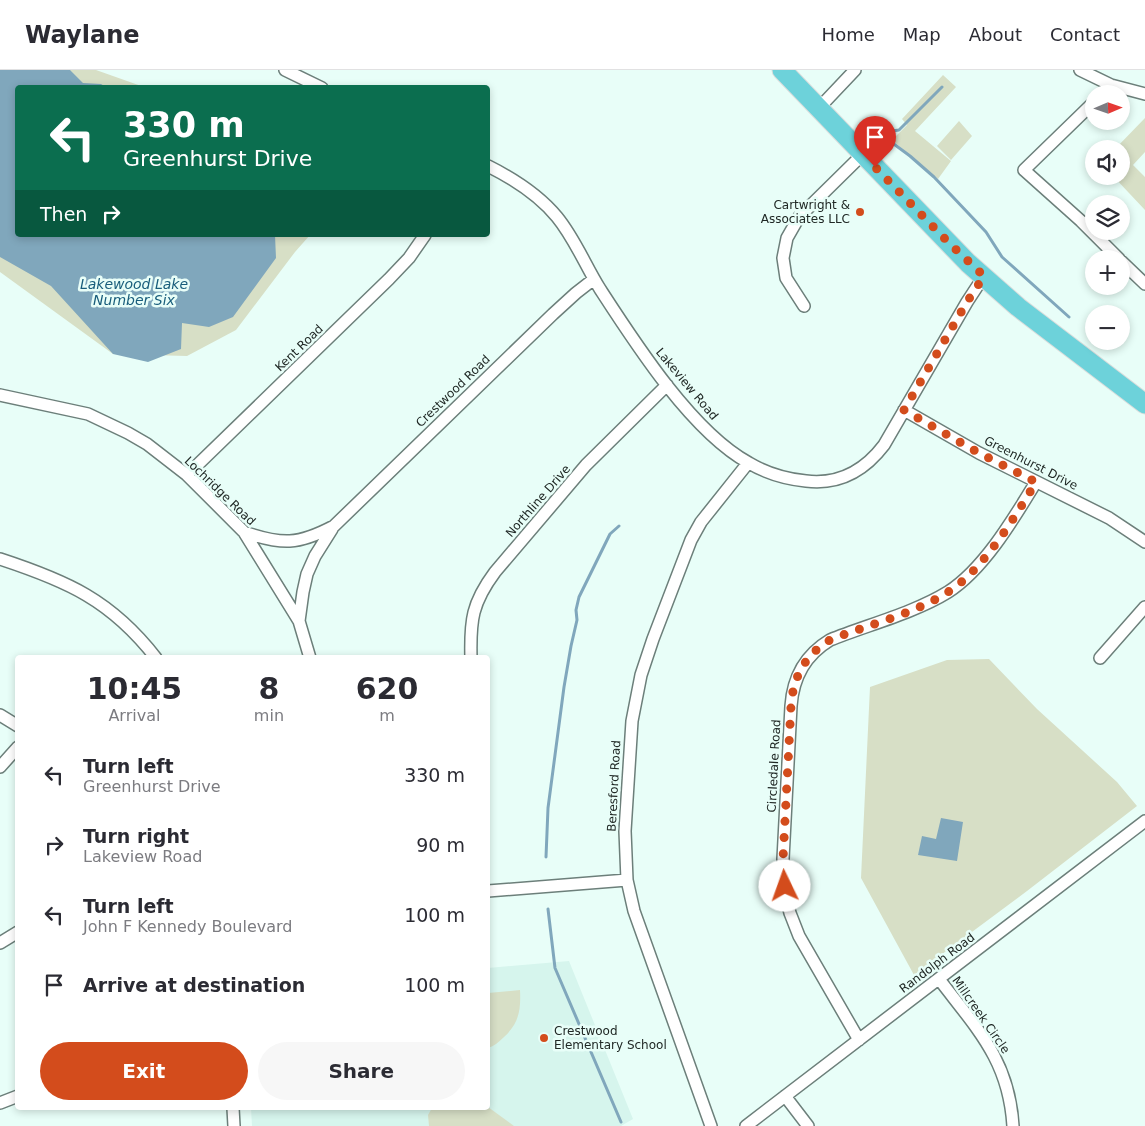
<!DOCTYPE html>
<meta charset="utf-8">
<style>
body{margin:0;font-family:"DejaVu Sans",sans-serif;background:#f7f7f7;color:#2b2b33;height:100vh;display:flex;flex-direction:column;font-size:19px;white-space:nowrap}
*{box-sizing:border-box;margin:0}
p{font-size:16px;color:#7c7c81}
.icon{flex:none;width:28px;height:28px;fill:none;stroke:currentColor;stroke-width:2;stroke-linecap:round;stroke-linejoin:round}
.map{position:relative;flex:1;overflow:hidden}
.drawer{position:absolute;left:15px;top:585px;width:475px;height:455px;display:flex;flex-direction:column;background:#fff;border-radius:5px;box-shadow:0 2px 8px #0003}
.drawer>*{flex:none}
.guide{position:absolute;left:15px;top:15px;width:475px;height:152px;border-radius:5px;box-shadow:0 2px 8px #0003;background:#0b6e4f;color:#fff;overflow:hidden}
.needle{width:32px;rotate:88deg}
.controls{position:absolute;left:1085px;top:15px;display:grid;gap:10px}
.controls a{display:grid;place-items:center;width:45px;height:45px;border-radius:50%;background:#fff;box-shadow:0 2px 8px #0003;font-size:25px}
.pin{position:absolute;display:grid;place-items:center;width:42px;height:42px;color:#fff;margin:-51px -21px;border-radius:50% 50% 50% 0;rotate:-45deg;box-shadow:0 0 5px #0007}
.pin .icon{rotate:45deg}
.me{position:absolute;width:55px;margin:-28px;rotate:357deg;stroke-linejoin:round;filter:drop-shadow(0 0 4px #0008)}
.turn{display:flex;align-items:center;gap:18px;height:105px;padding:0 25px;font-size:22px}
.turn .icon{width:65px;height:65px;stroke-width:2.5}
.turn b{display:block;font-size:35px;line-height:42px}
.then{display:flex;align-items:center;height:48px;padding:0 25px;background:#0003;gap:10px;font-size:19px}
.eta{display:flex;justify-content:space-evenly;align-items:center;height:85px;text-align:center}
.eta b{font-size:30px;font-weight:800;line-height:35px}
.action{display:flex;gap:10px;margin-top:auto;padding:10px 25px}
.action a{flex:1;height:58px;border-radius:30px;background:#d34c1c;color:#fff;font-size:20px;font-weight:800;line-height:58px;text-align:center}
.action a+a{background:#f7f7f7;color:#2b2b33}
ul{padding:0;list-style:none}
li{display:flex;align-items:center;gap:15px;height:70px;padding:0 25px}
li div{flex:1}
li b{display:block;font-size:19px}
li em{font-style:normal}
header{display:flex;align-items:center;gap:30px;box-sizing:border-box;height:70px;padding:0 25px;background:#fff;border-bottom:1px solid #e1e1e2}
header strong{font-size:24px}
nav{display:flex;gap:28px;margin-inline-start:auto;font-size:18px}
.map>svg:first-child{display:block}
</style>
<header>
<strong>Waylane</strong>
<nav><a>Home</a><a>Map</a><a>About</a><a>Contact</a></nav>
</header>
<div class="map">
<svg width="1145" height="1056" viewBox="0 0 1145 1056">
<rect width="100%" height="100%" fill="#e8fef8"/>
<path fill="#d6f5ed" d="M569,891L633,1049L621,1056H252L251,1038H488V898Z"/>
<path fill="#d7dfc6" d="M0,0H96L144,17L18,18V165H310L295,182L236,260L187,286L113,284L0,202Z
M943,5L956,17L915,61L951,91L938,109L892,70L907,55L902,49Z
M1145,48V82L1133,95L1145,107V140L1113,106H1121V79H1115Z
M959,51L972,66L951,90L937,76Z
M989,589L1037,639L1117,712L1137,736L1027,821L914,905L861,808L870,617L947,590Z
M520,920C521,940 519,953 504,967C499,972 494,976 488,978V923Z
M488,1037L514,1056H429L428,1045L432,1038Z"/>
<path fill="#80a7bc" d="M0,0H70L83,13L101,14L106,17L18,18V165H275L276,188L233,247L209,257L182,253L181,279L148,292L113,284L51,216L0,187Z
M941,748L963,752L957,791L918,785L922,766L936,769Z"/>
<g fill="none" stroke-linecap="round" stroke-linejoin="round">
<path stroke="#80a7bc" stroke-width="3" d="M878,63L899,60L942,17
M879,63L910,86L934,107L986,162L1002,187L1069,247
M546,787L548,738L564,617L571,576L577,550L576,540L579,527L610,464L619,456
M548,839L555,898L621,1052"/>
<defs>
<path id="street" d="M285,0L322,18
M1080,0L1111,15L1145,24
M1094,32L1024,100L1081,151L1119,189
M819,38L855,0
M488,96C514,109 538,124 557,147C575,169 585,195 600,219C635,273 692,362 749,393C766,403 786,409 806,411C839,415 865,400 884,375L967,232L984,206
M1121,191L1145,214
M804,236L786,208L783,188L787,168L799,147L863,84
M0,325L88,344L128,363L147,374L187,405L244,462L299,551
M904,340L979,383L1109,448L1145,472
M187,405L389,209L409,188L425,165
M244,462C282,475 298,475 334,456L553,244L576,223L594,209
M0,489C67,511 111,530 156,588
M310,588L299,551L303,522L307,504L315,486L332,459
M471,588C470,550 472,533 495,502L586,395L667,315
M1100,588L1145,537
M0,645L18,656
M0,697L18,677
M488,821L627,810
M0,873L18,862
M939,909C977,959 1009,990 1013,1056
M859,970L799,866L790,843L786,827L783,789L791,636C793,607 805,585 830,570C867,555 914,543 948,522C984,499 1014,448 1036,412
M785,1026L808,1056
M0,1033L18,1026
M233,1038L234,1056
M711,1056L634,841L627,810L625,761L632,651L641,605L653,569L691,470L701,452L748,393
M746,1056L1145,751"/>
<path id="primary" d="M782,0L968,193L1018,237L1145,334"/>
</defs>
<use href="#street" stroke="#6c7f7a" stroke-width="14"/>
<use href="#primary" stroke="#dbdddc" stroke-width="21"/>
<use href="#street" stroke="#fff" stroke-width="11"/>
<use href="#primary" stroke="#6dd2da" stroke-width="19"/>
</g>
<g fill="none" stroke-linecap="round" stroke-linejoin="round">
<path stroke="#d34c1c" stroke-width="9" stroke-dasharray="0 16.2" d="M785,816L783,789L791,636C793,607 805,585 830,570C867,555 914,544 948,522C983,500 1015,447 1036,412L979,383L904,340L967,232L984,206L949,173L875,97"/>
</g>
<g fill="#d34c1c" stroke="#e8fef8" stroke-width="2">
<circle cx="860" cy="142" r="5"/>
<circle cx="544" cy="968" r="5"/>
</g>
<g text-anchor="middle" stroke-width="5" stroke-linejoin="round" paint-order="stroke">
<g font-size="12" fill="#202825" stroke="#e8fef8" text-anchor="end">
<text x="850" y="139">Cartwright &amp;<tspan x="850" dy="14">Associates LLC</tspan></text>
<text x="554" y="965" text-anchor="start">Crestwood<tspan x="554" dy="14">Elementary School</tspan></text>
</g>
<g font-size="12" fill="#202825" stroke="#e8fef8">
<text transform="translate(299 278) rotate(-44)" y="4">Kent Road</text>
<text transform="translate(687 314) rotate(50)" y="4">Lakeview Road</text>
<text transform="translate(453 321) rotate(-44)" y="4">Crestwood Road</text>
<text transform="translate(1031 393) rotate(27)" y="4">Greenhurst Drive</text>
<text transform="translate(220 421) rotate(44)" y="4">Lochridge Road</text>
<text transform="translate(538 431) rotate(-49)" y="4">Northline Drive</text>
<text transform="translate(774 696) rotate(-87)" y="4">Circledale Road</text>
<text transform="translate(614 716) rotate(-87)" y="4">Beresford Road</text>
<text transform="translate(937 893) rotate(-37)" y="4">Randolph Road</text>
<text transform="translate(981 945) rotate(55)" y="4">Millcreek Circle</text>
</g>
<g font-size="14" font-style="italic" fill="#185d7b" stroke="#e8fef8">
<text x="134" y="219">Lakewood Lake<tspan x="134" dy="16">Number Six</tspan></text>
</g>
</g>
</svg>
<div class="controls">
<a><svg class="needle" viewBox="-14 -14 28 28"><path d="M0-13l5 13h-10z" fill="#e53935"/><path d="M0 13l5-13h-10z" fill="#7c7c81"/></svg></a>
<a><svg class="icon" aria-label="sound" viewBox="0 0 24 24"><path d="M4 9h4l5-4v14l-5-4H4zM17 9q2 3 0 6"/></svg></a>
<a><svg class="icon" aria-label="layers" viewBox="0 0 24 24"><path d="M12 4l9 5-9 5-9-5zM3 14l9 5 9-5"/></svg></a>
<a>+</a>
<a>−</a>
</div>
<div class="pin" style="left:875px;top:97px;background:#d93025"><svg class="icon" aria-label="arrive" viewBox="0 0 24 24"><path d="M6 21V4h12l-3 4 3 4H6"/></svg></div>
<svg class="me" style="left:785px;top:816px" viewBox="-20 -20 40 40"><circle r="19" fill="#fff"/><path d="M0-13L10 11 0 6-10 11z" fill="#d34c1c"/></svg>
<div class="guide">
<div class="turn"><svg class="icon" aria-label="left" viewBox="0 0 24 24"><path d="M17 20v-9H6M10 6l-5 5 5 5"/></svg><div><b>330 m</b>Greenhurst Drive</div></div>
<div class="then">Then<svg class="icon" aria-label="right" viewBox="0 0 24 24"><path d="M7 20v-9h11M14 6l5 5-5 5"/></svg></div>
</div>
<section class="drawer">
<div class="eta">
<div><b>10:45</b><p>Arrival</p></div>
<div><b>8</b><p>min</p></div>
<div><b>620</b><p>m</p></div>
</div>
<ul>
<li><svg class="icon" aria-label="left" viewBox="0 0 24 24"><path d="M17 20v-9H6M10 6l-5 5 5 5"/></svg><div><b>Turn left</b><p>Greenhurst Drive</p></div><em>330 m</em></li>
<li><svg class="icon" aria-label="right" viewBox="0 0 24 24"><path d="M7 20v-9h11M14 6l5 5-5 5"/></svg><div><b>Turn right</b><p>Lakeview Road</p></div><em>90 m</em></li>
<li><svg class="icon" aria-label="left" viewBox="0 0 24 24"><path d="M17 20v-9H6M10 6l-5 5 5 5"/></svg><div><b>Turn left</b><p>John F Kennedy Boulevard</p></div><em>100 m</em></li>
<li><svg class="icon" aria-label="arrive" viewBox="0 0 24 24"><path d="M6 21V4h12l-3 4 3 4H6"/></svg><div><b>Arrive at destination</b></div><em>100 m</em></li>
</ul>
<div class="action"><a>Exit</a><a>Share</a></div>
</section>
</div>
